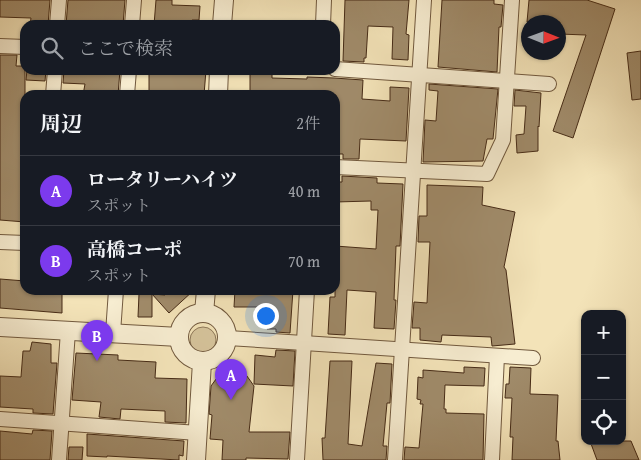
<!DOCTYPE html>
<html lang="ja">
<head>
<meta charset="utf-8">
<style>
  :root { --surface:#171b24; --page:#20242c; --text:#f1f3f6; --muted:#9ea1a6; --line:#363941; --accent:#7c3aed }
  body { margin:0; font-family:"Gentium Book Plus","Noto Serif JP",serif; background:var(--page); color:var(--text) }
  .controls { position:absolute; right:15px; bottom:15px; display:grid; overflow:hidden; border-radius:10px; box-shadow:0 1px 4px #0004 }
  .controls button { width:45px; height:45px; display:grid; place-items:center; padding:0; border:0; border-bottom:1px solid var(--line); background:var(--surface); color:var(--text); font:25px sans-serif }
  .compass { position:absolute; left:521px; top:15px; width:45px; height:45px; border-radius:50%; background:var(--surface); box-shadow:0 1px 4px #0004; rotate:91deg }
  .you { position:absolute; left:265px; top:315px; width:18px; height:18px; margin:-12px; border:4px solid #fff; border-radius:50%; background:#1a73e8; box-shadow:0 0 0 8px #1a73e833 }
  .badge { display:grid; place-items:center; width:32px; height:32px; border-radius:50%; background:var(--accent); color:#fff; font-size:16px; font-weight:700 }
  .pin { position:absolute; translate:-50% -41px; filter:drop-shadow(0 1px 2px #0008) }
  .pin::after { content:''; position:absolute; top:26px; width:18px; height:15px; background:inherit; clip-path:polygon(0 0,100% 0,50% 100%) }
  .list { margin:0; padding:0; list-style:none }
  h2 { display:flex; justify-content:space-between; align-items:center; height:65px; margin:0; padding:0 20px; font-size:21px }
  h2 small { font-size:16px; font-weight:400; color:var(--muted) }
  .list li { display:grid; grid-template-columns:32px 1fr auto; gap:15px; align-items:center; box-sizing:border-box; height:70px; padding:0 20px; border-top:1px solid var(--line) }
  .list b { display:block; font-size:19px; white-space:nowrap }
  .list p { margin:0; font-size:16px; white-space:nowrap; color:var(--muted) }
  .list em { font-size:16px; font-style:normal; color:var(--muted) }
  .icon { flex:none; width:28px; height:28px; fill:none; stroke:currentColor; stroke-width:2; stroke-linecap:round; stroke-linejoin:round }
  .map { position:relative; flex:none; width:641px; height:460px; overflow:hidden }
  .search { position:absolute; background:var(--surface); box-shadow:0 1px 4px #0004; left:20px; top:20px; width:320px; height:55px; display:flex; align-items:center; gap:12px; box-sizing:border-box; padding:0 18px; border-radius:15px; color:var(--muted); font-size:19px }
  .panel { position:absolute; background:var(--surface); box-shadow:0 1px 4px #0004; left:20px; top:90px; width:320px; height:205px; border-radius:15px }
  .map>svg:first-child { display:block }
</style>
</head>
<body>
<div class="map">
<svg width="641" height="460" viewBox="0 0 641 460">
  <rect width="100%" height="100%" fill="#f3e3b8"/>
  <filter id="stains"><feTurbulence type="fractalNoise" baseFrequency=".004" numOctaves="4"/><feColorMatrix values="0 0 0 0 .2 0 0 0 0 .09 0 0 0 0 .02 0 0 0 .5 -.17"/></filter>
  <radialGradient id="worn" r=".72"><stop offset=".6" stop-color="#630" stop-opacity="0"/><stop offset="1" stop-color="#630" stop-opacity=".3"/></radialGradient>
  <circle fill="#d6c49c" stroke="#8e7859" cx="203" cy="340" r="13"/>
  <g fill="#a08b6a" stroke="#462b16">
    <path d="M0,0H50L48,25H30L31,18L0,17Z"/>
    <path d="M68,0H125L123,25H66Z"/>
    <path d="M156,0H172V5L200,6L199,20H192L191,25H154Z"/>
    <path d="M345,0H409L406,34L409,35L408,60L392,59L393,27L368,26L366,58H364V62L343,61Z"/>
    <path d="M442,0H494V4L503,5L501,27H499L497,72L438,67Z"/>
    <path d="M529,0H587L615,9L573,138L553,131L586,35L559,34L560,22H527Z"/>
    <path d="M641,51V99L632,100L627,53Z"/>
    <path d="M0,55H17L16,66H25V222L0,220Z"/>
    <path d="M27,70H46L45,81L26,80Z"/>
    <path d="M64,70H120L118,95H83L85,84L63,83Z"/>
    <path d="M151,70H206L204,95H149V73Z"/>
    <path d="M250,72L272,74V78L307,79V77L334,78L363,80L362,99L390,101V87L409,88L406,141L360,139L359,159H343V154H337L339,114H336V95H250Z"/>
    <path d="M429,84L498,89L493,139H487L483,161L423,162L425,120L436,121L438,91L429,90Z"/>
    <path d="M515,90L541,93L539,127L538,126V151L517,153L516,135L524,134L526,106H514Z"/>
    <path d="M342,176L377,178V183L403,184L400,246H396L394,300H396L394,329L374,328L376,292L347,290L345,335L328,334L330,297H335V246L376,249L378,210H371V201L335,202V182H342Z"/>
    <path d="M427,185L483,187L482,205L515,212L504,267L506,270L515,344L492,346L491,337L442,335L441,342L420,340V328H412L414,302L427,303L430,242H418L419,216H427Z"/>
    <path d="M0,279L25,281V290H62V313L0,308Z"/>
    <path d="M170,290H194L169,313L152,294L165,295Z"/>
    <path d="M235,290H293L290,333L276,332V329H267L269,307H234Z"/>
    <path d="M139,294H152V317H138Z"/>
    <path d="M32,342L51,344V363H57L53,414L33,413V409L0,407V376L21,377L23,351H30Z"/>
    <path d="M276,350L295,351L293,386L254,384L255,355L275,357Z"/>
    <path d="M76,353L118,355V360L156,362L155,378L187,379L186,423L165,422V411L121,409L120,419L99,417L101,402L72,400Z"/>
    <path d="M330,361H352L348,444L362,446L376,363L392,364L390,403H387L383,446H387L386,460H323L322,438H325Z"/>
    <path d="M237,362L254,386L249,432H290L288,459L246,458V460H222L223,440L210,439L212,415L209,414L211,386L219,375Z"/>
    <path d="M464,367L485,368L484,386L445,385L444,409H446V413L484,414L483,460H404L405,447L419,448L423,404H420L421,400L417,399L418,377L423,378V370L464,373Z"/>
    <path d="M510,367L531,368L530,394L558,395L556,441H558L560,460H512L513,437H510L512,398H505L506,384H509Z"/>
    <path d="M33,430L52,431L50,460H0V431L32,434Z"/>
    <path d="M87,434L184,441L183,456L179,455V460L107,456V457L87,456Z"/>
    <path d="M590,441H631L639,460H597Z"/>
    <path d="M69,447H83L82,460H68Z"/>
  </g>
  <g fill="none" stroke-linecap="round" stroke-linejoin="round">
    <g stroke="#71593e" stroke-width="16">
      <g id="minor">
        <path d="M57,25L59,0"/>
        <path d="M132,25L134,0"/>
        <path d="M323,25L324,0"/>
        <path d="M0,46L25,47"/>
        <path d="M335,69L549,84"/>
        <path d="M53,95L55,70"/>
        <path d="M127,95L129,70"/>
        <path d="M335,167L487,174L503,140L512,0"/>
        <path d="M0,242L25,243"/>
        <path d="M113,333L116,290"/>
        <path d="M228,338L533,358"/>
        <path d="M0,419L198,433"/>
        <path d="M59,460L68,331"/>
        <path d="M297,460L307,290"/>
        <path d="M395,460L424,0"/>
        <path d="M492,460L497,356"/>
      </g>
    </g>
    <g stroke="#71593e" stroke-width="20">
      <g id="tertiary">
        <path d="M222,25L224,0"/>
        <path d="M218,95L219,70"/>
        <circle cx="203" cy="337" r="24"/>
        <path d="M204,313L206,290"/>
        <path d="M0,327L179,337"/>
        <path d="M196,460L202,362"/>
      </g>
    </g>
    <use href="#minor" stroke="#f7edd1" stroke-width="14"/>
    <use href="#tertiary" stroke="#f7edd1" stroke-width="18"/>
  </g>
  <rect width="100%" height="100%" filter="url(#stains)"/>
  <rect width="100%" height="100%" fill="url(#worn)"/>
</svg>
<div class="controls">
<button>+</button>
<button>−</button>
<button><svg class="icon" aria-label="locate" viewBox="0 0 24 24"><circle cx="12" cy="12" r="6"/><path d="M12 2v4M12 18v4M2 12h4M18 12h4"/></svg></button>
</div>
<svg class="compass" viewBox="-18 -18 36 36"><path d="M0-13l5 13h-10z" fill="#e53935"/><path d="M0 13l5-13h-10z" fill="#9ea1a6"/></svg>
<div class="you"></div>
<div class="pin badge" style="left:231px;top:400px">A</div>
<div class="pin badge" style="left:97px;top:361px">B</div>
<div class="search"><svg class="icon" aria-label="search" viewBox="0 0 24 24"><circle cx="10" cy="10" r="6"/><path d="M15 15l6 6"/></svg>ここで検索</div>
<section class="panel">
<h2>周辺<small>2件</small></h2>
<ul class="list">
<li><span class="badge">A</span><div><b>ロータリーハイツ</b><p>スポット</p></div><em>40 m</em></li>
<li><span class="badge">B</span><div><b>高橋コーポ</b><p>スポット</p></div><em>70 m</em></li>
</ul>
</section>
</div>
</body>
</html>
